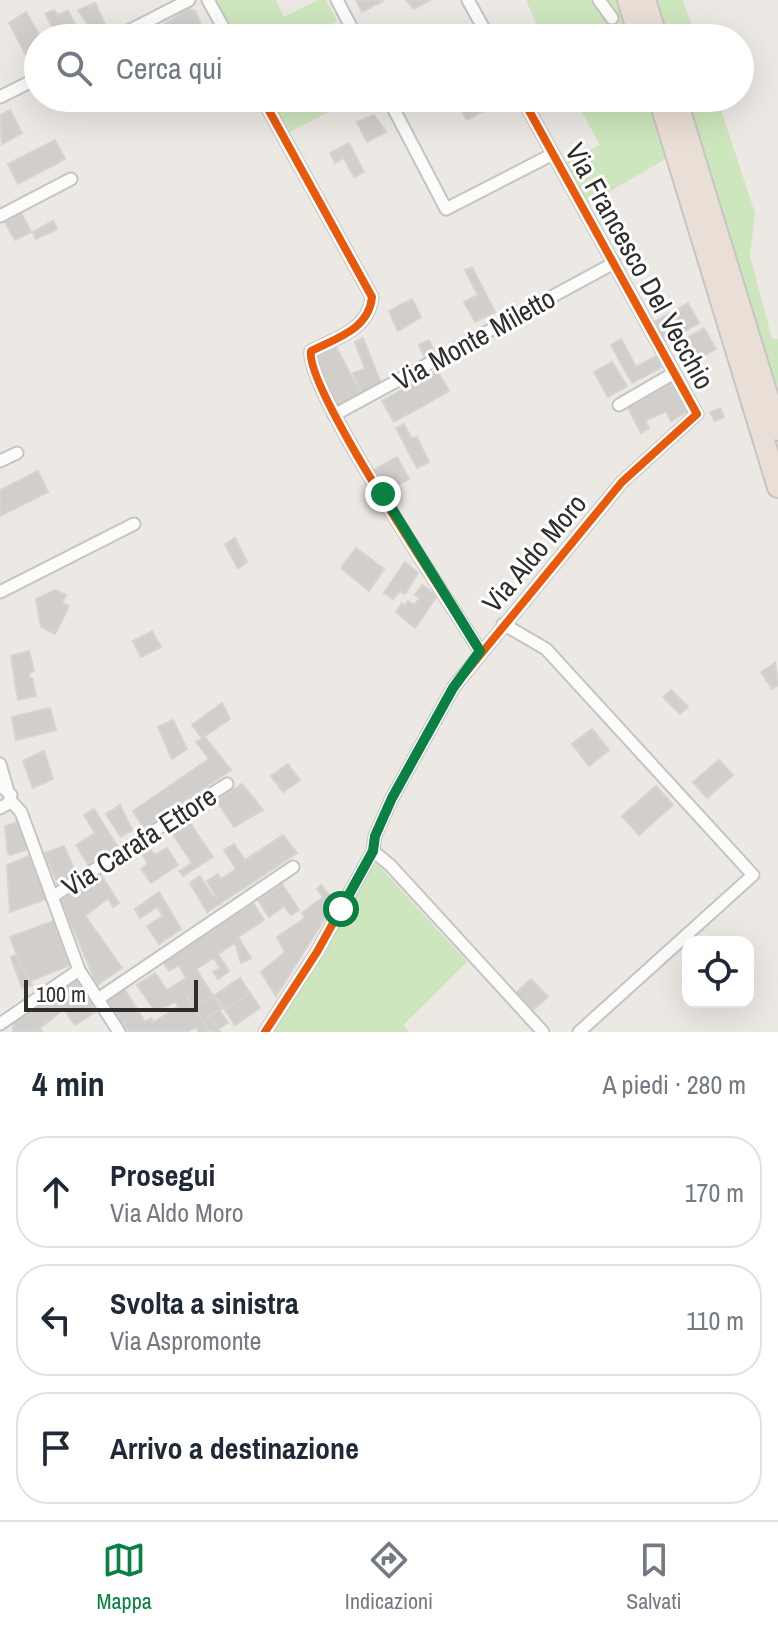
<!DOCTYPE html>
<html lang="it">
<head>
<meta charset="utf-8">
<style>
  :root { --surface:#fff; --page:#f6f6f7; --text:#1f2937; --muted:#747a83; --line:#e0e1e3; --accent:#0b8043 }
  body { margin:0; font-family:"Archivo Narrow",sans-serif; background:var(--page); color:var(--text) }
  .controls { position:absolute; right:24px; bottom:24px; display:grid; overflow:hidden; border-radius:16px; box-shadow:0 8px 32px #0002 }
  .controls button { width:72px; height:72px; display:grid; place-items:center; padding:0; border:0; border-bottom:2px solid var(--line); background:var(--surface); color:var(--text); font:40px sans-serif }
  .scale { position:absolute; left:24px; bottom:20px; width:174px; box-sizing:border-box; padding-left:8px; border:4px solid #2e2e2e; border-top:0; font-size:22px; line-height:28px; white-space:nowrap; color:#2e2e2e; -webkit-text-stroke:6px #fff; paint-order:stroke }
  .stop { position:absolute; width:24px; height:24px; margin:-18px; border:6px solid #0b8043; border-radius:50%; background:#fff }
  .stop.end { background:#0b8043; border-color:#fff; box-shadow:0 2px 8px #0008 }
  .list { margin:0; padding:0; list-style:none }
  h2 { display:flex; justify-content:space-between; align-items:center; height:104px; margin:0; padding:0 32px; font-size:34px }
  h2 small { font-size:26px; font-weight:400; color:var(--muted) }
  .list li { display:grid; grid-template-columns:52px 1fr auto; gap:24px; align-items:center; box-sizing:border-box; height:112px; margin:0 16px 16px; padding:0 16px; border:2px solid var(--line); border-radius:32px }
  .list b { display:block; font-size:30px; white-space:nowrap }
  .list p { margin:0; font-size:26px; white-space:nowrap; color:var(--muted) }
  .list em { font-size:26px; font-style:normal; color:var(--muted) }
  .icon { flex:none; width:44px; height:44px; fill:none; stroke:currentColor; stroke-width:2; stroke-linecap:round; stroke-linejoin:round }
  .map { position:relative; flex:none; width:778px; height:1032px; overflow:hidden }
  .search { position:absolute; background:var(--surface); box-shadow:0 8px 32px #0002; left:24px; right:24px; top:24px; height:88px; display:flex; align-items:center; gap:20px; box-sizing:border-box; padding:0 28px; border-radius:44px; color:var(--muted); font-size:30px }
  .sheet { height:488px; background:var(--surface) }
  nav { display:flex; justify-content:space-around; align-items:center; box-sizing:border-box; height:112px; border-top:2px solid var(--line); background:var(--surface); font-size:22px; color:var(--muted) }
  nav a { display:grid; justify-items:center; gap:4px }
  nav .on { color:var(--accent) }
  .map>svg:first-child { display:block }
</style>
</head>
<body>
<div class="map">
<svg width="778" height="1032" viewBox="0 0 778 1032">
  <rect width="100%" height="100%" fill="#ece8e4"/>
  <g fill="#cee6be">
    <path d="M214,0H276L284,17L318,0H326L337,21L304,38H233Z"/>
    <path d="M526,0H683L696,38H542Z"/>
    <path d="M266,98H327L333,110L285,134Z"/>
    <path d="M574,98H717L755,213L750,256L772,339H778V386L667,158L588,204L564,163L600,145Z"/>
    <path d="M371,864L378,865L467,962L403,1025L409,1032H274L325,950Z"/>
  </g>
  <g fill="#d1cecb" stroke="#d7d4d0" stroke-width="2">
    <path d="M356,0H382L383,1L362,12Z"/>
    <path d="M406,0H430L414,9Z"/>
    <path d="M95,3L106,26L93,33L78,10Z"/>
    <path d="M189,9L195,11L207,38H163L161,26Z"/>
    <path d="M54,10L58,15L68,11L80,34L59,38L45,14Z"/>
    <path d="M26,12L41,38H38V60L31,64L9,23Z"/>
    <path d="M466,98H492L496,104L467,120L457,103Z"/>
    <path d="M10,110L22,133L2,144L0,115Z"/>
    <path d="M374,115L386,132L367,142L357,122Z"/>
    <path d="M55,140L65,159L18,184L8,164Z"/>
    <path d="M349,143L364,172L354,177L344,158L335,163L330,153Z"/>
    <path d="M21,213L31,232L15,240L5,222Z"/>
    <path d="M53,221L57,229L36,239L33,232Z"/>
    <path d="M472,267L495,312L475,322L464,302L478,295L465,270Z"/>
    <path d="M412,299L421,317L398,331L389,311Z"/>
    <path d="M688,303L699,323L663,343L654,322Z"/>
    <path d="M704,328L716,349L694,361L682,341Z"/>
    <path d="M363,338L382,386L362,394L353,373L365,369L355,342Z"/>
    <path d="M621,339L636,367L656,356L662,367L632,383L611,345Z"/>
    <path d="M429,340L435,353L425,358L419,345Z"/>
    <path d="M336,347L362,396L334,408L312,357Z"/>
    <path d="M612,362L627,386L608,397L594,372Z"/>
    <path d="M437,370L449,391L394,422L382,401Z"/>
    <path d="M672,383L688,411L671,421L666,411L645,421L649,428L641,433L628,408Z"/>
    <path d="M720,408L724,417L715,421L710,413Z"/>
    <path d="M404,424L411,438L417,437L429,462L417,468L396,428Z"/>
    <path d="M397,457L409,479L386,492L374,470Z"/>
    <path d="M38,471L48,492L0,516V490Z"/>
    <path d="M235,538L247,562L238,569L225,544Z"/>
    <path d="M356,548L384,569L369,591L341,568Z"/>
    <path d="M405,562L418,573L405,594L400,591L393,599L384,593Z"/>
    <path d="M422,585L437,596L415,628L396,612L402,603L405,606L408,601L414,605L420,598L415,595Z"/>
    <path d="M55,590L66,595L62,603L69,606L55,634L41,627L36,599Z"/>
    <path d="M152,631L161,647L141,657L133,641Z"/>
    <path d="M29,651L34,671L29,673V678H32L36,696L18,700L11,656Z"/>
    <path d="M775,663L778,685L772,689L761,672Z"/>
    <path d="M671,690L688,707L680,714L663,697Z"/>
    <path d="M222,703L230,719L202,738L192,725Z"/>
    <path d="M50,708L56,730L16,740L12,717Z"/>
    <path d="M173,720L187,749L172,759L158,727Z"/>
    <path d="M592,729L609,750L589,766L572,744Z"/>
    <path d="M205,737L231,770L144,828L133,811L209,759L196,742Z"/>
    <path d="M44,751L53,779L33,788L23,761Z"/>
    <path d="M719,760L733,775L707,798L693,782Z"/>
    <path d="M288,764L300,780L283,792L271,776Z"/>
    <path d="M242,784L263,810L234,827L216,800Z"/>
    <path d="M656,786L673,805L639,835L622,816Z"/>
    <path d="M120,805L132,830L121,837L106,814Z"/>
    <path d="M94,809L117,846L88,864L76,845L95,833L84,815Z"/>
    <path d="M18,822L28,849L11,855L8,854L5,826Z"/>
    <path d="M190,823L213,857L183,876L179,871L192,863L173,834Z"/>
    <path d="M283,835L297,853L207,912L190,883L200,876L213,897L216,896L207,881L218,874L221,879L236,869L224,850L234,844L245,860Z"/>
    <path d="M64,846L76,873L57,883L45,853Z"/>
    <path d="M167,848L178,865L151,883L141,869L148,864L143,855L151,850L155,855Z"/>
    <path d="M29,856L46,899L10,912L7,865Z"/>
    <path d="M101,875L119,903L113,907L108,898L85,916L122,968L97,985L61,900Z"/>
    <path d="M282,884L299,910L291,915L284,906L269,917L258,900Z"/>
    <path d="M321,885L335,902L276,996L261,972L285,952L277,937L305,918L302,913L323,897L317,889Z"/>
    <path d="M159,892L181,929L159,944L147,926L163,916L157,907L140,918L135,909Z"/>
    <path d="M253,903L264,920L238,937L251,958L241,963L235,943L218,954L229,971L218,979L213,972L220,968L214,958L196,969L206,985L187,997L209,1031L199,1032L196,1027L187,1032H128L106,999L124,988L145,1022L151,1018L154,1022L179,1006L175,1002L155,1011L137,985L155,973L167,990L186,978L179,965L169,971L163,962Z"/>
    <path d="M53,921L70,965L28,982L10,937Z"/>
    <path d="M16,955L32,985L22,988L11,957Z"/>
    <path d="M77,975L95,1012L75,1025L64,1009L40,1028L42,1032H13V1022Z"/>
    <path d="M240,978L250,993L225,1010L215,995Z"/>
    <path d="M531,979L548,997L533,1010L516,993Z"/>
    <path d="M206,985L213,995L194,1008L187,997Z"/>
    <path d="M250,993L260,1008L235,1025L225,1010Z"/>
    <path d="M213,995L222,1009L203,1021L194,1008Z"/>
    <path d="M219,1010L228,1023L218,1029L210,1016Z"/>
    <path d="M210,1016L218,1029L220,1032H210L203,1021Z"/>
  </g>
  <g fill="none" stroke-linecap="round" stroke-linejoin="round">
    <g stroke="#c5c4c5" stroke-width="15">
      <g id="street">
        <path d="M208,0L229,38"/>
        <path d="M337,0L357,38"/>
        <path d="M468,0L489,38"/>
        <path d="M599,0L612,18"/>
        <path d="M115,38L189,0"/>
        <path d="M0,97L38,78"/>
        <path d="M262,98L372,297C369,329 337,338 311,351C304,388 452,605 480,651"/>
        <path d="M388,98L446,209L553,154"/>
        <path d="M0,216L71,179"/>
        <path d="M619,405L674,373"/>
        <path d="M334,415L614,263"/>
        <path d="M0,461L17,453"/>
        <path d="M0,592L134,524"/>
        <path d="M503,624L546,649L753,875L579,1032"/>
        <path d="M0,764L7,788"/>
        <path d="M0,785L11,795L9,803L0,808"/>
        <path d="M10,800L21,812L79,970L119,1032"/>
        <path d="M373,851L390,865L543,1032"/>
        <path d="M52,897L227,784"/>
        <path d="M98,999L293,867"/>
        <path d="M0,1024L79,970"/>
        <path d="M265,1032L317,952L373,851L375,836L392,798L453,688L622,482L697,414L522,98"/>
      </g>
    </g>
    <g stroke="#c6c5c4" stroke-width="24">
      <g id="highway">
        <path d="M628,0L640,38"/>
        <path d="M645,0L657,38"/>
        <path d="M659,98L778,487"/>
        <path d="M676,98L778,430"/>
      </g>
    </g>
    <use href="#street" stroke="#fcfcfb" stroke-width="11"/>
    <use href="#highway" stroke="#eadfd6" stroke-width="20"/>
    <g stroke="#fff" stroke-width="13">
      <g id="cycleway">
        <path d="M262,98L372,297C369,329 337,338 311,351C304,388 452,605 480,651"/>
        <path d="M265,1032L317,952L373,851L375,836L392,798L453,688L622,482L697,414L522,98"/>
      </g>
    </g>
    <use href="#cycleway" stroke="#e8590c" stroke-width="8"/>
  </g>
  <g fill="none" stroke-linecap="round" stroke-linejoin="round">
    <path stroke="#0b8043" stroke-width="10" d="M341,909L373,851L375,836L392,798L453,688L480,651L383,494"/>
  </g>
  <g text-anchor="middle" stroke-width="6" stroke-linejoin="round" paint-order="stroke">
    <g font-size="28" fill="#2e2e2e" stroke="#fff">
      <text transform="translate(640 266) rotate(61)" y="10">Via Francesco Del Vecchio</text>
      <text transform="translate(474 339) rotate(-29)" y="10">Via Monte Miletto</text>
      <text transform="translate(534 553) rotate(-50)" y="10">Via Aldo Moro</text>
      <text transform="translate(139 841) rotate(-33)" y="10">Via Carafa Ettore</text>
    </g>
  </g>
</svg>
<div class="controls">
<button><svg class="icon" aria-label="locate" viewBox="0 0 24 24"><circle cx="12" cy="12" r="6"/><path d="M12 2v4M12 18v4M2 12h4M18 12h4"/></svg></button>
</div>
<div class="scale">100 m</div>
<div class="stop" style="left:341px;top:909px"></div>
<div class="stop end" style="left:383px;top:494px"></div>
<div class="search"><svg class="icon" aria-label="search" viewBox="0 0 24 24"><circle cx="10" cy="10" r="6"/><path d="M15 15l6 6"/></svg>Cerca qui</div>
</div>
<section class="sheet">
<h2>4 min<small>A piedi · 280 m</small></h2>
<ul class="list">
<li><svg class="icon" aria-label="ahead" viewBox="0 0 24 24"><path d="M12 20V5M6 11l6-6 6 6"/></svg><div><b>Prosegui</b><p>Via Aldo Moro</p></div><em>170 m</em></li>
<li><svg class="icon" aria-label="left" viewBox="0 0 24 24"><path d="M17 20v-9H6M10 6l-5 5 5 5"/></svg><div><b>Svolta a sinistra</b><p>Via Aspromonte</p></div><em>110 m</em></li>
<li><svg class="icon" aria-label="arrive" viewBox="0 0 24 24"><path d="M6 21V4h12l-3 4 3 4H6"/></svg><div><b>Arrivo a destinazione</b></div></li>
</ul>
</section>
<nav>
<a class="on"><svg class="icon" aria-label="map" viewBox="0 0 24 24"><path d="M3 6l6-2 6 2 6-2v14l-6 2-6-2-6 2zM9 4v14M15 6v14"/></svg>Mappa</a>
<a><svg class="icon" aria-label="directions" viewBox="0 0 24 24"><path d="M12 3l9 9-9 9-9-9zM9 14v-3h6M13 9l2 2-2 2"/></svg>Indicazioni</a>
<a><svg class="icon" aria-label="saved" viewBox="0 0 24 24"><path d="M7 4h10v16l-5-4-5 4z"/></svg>Salvati</a>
</nav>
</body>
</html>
